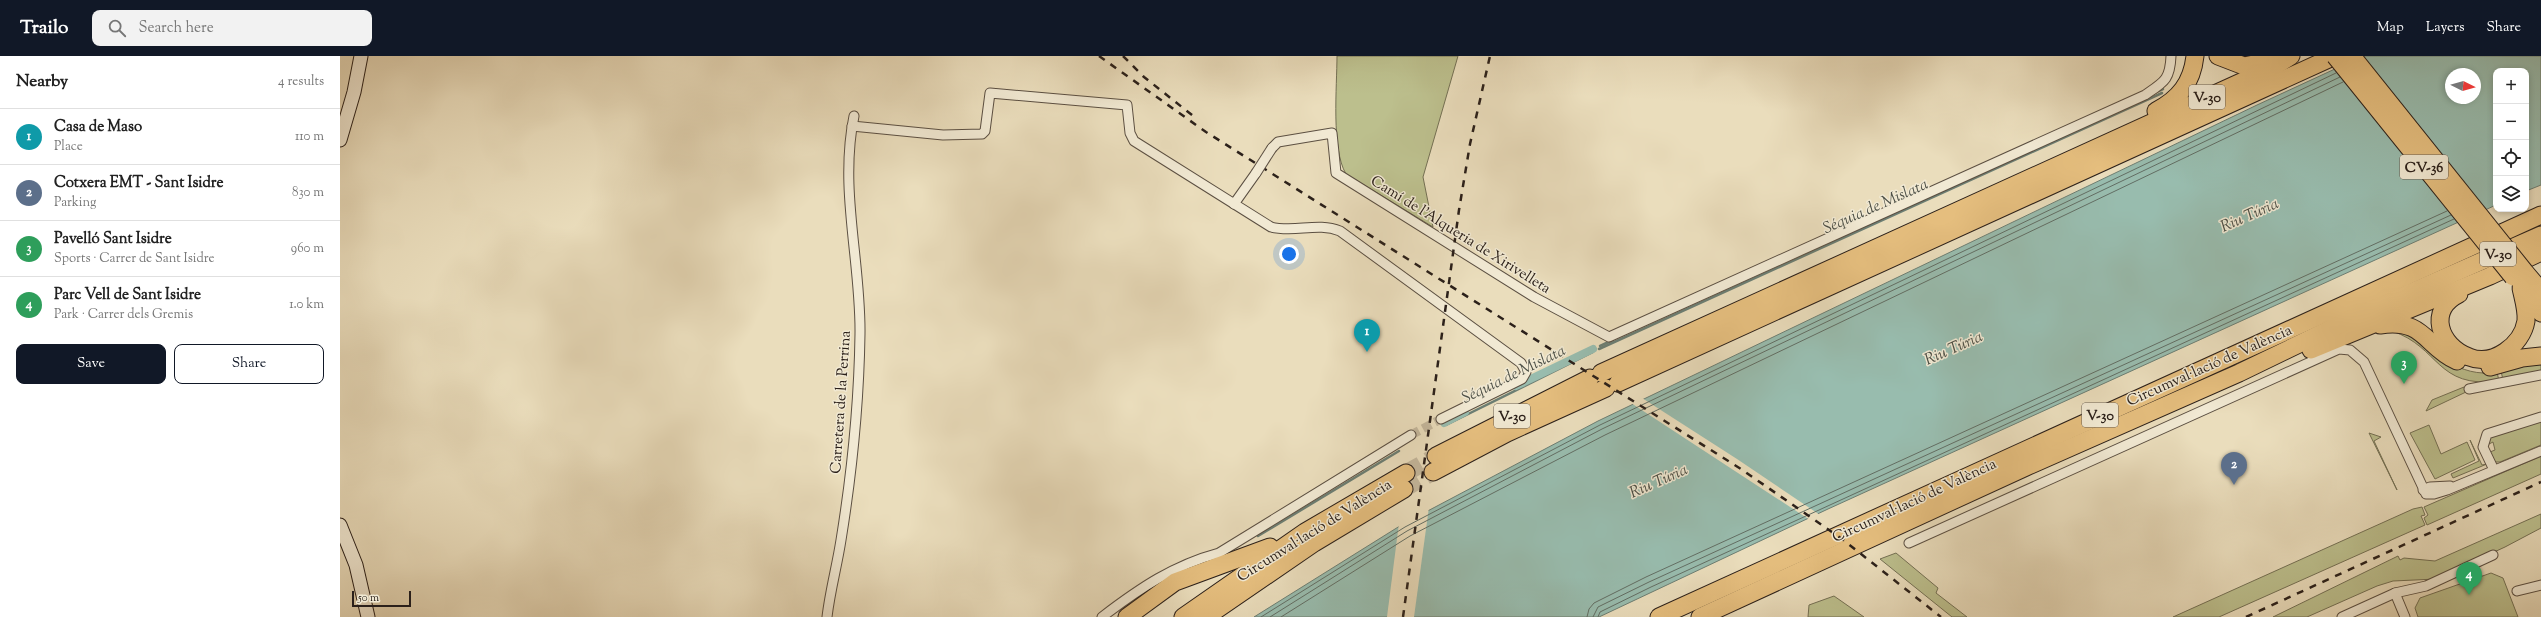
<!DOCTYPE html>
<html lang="en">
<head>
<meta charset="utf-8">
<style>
  :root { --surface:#fff; --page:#f2f2f2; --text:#222; --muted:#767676; --line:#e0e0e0; --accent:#111827 }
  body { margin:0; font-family:"Sorts Mill Goudy",serif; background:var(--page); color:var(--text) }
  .controls { position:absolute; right:12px; top:12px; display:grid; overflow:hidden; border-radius:8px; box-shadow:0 2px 6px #0003 }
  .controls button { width:36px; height:36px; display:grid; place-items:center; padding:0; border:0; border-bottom:1px solid var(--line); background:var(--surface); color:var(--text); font:20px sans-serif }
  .compass { position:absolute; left:2105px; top:12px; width:36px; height:36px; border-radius:50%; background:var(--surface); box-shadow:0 2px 6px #0003; rotate:95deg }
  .scale { position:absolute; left:12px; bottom:10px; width:59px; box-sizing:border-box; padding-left:4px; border:2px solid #2b201a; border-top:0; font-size:11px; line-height:14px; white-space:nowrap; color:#2b201a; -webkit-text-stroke:3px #f1e9d3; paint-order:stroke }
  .you { position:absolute; left:949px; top:198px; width:14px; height:14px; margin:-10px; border:3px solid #fff; border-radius:50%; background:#1a73e8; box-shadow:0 0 0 6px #1a73e833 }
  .badge { display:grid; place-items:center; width:26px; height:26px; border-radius:50%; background:var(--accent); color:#fff; font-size:13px; font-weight:700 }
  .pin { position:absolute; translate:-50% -33px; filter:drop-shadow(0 1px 2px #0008) }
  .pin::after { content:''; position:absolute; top:21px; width:14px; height:12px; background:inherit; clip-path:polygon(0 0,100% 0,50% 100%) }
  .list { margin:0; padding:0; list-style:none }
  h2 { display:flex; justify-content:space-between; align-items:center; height:52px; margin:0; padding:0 16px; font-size:17px }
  h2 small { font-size:13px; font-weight:400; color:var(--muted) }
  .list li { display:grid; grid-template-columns:26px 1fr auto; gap:12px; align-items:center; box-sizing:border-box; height:56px; padding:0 16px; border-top:1px solid var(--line) }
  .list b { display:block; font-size:15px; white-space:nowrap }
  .list p { margin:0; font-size:13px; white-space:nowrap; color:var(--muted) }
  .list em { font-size:13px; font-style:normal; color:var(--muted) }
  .actions { display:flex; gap:8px; padding:12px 16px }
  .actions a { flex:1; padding:9px 0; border:1px solid var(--accent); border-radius:8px; text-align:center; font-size:14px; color:var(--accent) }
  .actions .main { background:var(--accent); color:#fff }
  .icon { flex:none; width:22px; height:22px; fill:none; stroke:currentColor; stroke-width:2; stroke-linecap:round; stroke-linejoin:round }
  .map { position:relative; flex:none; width:2201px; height:561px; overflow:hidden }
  header { display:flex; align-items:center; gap:24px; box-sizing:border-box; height:56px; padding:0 20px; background:var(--accent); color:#fff }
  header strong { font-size:19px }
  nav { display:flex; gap:22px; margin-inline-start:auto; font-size:14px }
  .search { width:280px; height:36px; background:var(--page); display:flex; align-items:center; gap:10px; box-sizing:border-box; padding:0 14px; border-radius:8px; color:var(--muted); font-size:15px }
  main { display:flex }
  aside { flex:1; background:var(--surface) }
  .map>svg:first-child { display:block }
</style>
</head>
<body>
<header>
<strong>Trailo</strong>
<div class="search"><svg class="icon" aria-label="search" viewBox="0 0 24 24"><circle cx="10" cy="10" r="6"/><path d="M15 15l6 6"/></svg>Search here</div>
<nav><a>Map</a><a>Layers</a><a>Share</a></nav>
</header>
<main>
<aside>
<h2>Nearby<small>4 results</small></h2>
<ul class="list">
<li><span class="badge" style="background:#0f9aa8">1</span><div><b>Casa de Maso</b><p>Place</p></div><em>110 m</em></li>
<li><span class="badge" style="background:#5c6f8a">2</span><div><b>Cotxera EMT - Sant Isidre</b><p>Parking</p></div><em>830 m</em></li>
<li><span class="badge" style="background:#2e9e5b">3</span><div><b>Pavelló Sant Isidre</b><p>Sports · Carrer de Sant Isidre</p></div><em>960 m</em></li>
<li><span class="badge" style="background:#2e9e5b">4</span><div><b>Parc Vell de Sant Isidre</b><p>Park · Carrer dels Gremis</p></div><em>1.0 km</em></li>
</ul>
<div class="actions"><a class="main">Save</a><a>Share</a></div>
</aside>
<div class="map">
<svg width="2201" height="561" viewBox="0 0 2201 561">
  <rect width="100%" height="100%" fill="#eaddbc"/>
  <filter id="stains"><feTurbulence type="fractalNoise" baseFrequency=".005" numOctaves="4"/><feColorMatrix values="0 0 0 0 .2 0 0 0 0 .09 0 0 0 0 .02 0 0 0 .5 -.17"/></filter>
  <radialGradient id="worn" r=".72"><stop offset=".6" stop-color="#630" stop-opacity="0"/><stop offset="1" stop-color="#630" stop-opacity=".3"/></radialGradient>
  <g fill="#bcbf8d" stroke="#747054">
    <path d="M997,0H1118L1083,121L1093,171L1006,118C991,93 997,30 997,0Z"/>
    <path d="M2064,274C2092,294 2119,323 2157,316L2159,325C2096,333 2100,291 2052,275Z"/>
    <path d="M2201,306V316L2163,324L2161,315Z"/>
    <path d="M2124,331L2126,336L2086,355L2092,344Z"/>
    <path d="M2201,364V389L2160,406H2155L2150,396L2155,394L2153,386L2149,388L2150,381Z"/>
    <path d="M2089,369L2101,398L2127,386L2135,404L2095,423L2070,377Z"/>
    <path d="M2029,377L2041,381L2034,385L2057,434Z"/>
    <path d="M2130,384L2142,409L2147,408L2113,422L2111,418L2139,405Z"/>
    <path d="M2201,400V418L2087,469L2084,462L2088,459L2084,451Z"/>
    <path d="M2082,451L2085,459L2081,460L2085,469L1879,561H1833L2073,453Z"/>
    <path d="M2201,458V472L2165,491L2096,523L2053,525L2037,530L1967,561H1933L2058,500L2060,504L2064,502L2095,505Z"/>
    <path d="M1556,497L1598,532L1596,537L1627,561H1612L1540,503Z"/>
    <path d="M2151,517L2163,522L2178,561H2078L2075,552L2080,542Z"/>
    <path d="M1494,540L1524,561H1468L1469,549Z"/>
  </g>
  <path fill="#98bcae" stroke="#6c7e73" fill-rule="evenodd" d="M2023,0H2201V129L2186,135V15H2156V149L1488,453L1259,561H914L1063,468L1258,365L1917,49ZM2111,18H2135V42H2111Z"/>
  <g fill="#eaddbc">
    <path d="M1302,342L1397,403L1480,459L1470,464L1291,347Z"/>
    <path d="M1089,451L1074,561H1047L1059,467Z"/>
  </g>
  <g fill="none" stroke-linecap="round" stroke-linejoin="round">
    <g stroke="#626e64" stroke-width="1">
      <path d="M921,561L1065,471L1260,369L1996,17"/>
      <path d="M930,561L1067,475L1262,373L2000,21"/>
      <path d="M941,561L1070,480L1265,379L2003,26"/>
      <path d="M1247,561L1249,553L1254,547L1306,521L2107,155"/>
      <path d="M1253,561L1258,551L1309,526L2111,159"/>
      <path d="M1258,561L1260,556L1311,531L2114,163"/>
    </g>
    <g stroke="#6c7e73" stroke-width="2.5">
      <path d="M1814,37L1823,33"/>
      <path d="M1260,290L1273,284"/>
      <path d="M1259,293L1822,37"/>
      <path d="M1106,369L1253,296"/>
      <path d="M918,480L1059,395"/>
    </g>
    <g stroke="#98bcae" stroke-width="8">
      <path d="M1176,330L1253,293"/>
      <path d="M1104,367L1125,356"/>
    </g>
    <path stroke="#c4b79c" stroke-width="9" stroke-dasharray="9 4.5" stroke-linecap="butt" d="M1071,379L1101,363"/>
    <g stroke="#c4b79c" stroke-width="17" stroke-dasharray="17 8" stroke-linecap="butt">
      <path d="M1066,417L1096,400"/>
      <path d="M1064,433L1093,416"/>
    </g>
    <g stroke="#5b4f42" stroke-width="11">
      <g id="street">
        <path d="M512,70L603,79L642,78L645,75L650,37L787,49L790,77L794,85L931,171C954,177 978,166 1000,175L1181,307L1186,316L1182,323L1101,363"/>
        <path d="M932,92L938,86L992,77L996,117L1194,241L1269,281L1805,39C1824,26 1830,24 1831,0"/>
        <path d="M894,148L916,117"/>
        <path d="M2129,333L2201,319"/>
        <path d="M2154,414L2143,391L2147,378L2201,361"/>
        <path d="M2083,434L2090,431L2110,430"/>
        <path d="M1569,487L1999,293L2010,294L2024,306L2086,438H2094L2107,434L2201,395"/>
        <path d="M2177,535L2201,529"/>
        <path d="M2055,537L2065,561"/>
        <path d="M487,561C490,535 497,510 501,484C512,416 519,346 520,278C521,206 499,133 514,60"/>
        <path d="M762,561C800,532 834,509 879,497L1071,379"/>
        <path d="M2002,561L2055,537L2086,530L2153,499"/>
      </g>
    </g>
    <g stroke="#2b201a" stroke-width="15">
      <g id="secondary">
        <path d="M0,84L14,36L21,0"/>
        <path d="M0,469L16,509L28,561"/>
      </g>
    </g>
    <g stroke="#2b201a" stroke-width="19">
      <g id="highway">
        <path d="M1878,0L1904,10L1929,5"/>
        <path d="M1816,55C1839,43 1852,27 1855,0"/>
        <path d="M2185,216L2201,235"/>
        <path d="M2183,233L2201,257"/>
        <path d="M2119,238C2087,254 2099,290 2129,301C2153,311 2182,289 2186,265C2187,254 2183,242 2181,232"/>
        <path d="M2040,269C2085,262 2085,291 2117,305"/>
        <path d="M1971,294L2150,220L2201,196"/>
        <path d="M2150,311L2182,302L2201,300"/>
        <path d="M1261,317L1932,12L1951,0"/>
        <path d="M1278,327L1995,0"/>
        <path d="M1096,400L1250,322"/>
        <path d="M1093,416L1167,377L1266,332"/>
        <path d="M787,561L835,526L930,491"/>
        <path d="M843,561L965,476L1066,417"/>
        <path d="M866,561L974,487L1064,433"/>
        <path d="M1319,561L2201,159"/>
        <path d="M1360,561L1686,411L1899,317L2019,259L2201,179"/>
      </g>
    </g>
    <use href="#street" stroke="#f1e9d3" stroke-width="9"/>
    <use href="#secondary" stroke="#f1e9d3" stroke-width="13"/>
    <use href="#highway" stroke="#e5be7e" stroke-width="17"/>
    <g stroke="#2b201a" stroke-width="2.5" stroke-dasharray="7 7" stroke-linecap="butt">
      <path d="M759,0L866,76L1401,413L1502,483L1601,561"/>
      <path d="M783,0L804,21L857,63"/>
      <path d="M1063,561L1119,154L1130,88L1150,0"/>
      <path d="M1906,561L2201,426"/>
    </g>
    <g stroke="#5b4f42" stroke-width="11" stroke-linecap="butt">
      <path id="street-bridge" d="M916,117L932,92"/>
    </g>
    <g stroke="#2b201a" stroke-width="19" stroke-linecap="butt">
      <g id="highway-bridge">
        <path d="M1995,0L2173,221"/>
        <path d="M2012,0L2185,216"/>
      </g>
    </g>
    <use href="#street-bridge" stroke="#f1e9d3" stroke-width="9"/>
    <use href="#highway-bridge" stroke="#e5be7e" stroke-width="17"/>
  </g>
  <g text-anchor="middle" stroke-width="3" stroke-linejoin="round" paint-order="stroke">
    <g fill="#f1e9d3" stroke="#665c52" stroke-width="1">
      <rect x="1849" y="29" width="36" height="24" rx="3"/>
      <rect x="2060" y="99" width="48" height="24" rx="3"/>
      <rect x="2140" y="186" width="36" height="24" rx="3"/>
      <rect x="1742" y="347" width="36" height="24" rx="3"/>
      <rect x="1154" y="348" width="36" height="24" rx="3"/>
    </g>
    <g font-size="14" font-weight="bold" fill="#2b201a">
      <text x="1867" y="46">V-30</text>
      <text x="2084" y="116">CV-36</text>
      <text x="2158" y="203">V-30</text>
      <text x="1760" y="364">V-30</text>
      <text x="1172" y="365">V-30</text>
    </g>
    <g font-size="15" fill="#2b201a" stroke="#f1e9d3">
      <text transform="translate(1121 178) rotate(32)" y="5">Camí de l'Alqueria de Xirivelleta</text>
      <text transform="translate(1869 309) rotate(-24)" y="5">Circumval·lació de València</text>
      <text transform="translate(500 346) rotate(-86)" y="5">Carretera de la Perrina</text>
      <text transform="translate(1574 444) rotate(-25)" y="5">Circumval·lació de València</text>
      <text transform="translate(974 474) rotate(-32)" y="5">Circumval·lació de València</text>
    </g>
    <g font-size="16" font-style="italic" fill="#4c4f46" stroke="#f1e9d3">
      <text transform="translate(1535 149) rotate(-24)" y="6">Séquia de Mislata</text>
      <text transform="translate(1909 158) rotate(-24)" y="6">Riu Túria</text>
      <text transform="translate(1613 291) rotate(-24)" y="6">Riu Túria</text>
      <text transform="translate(1173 317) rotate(-26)" y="6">Séquia de Mislata</text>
      <text transform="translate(1318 424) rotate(-24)" y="6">Riu Túria</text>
    </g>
  </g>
  <rect width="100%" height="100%" filter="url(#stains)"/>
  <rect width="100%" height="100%" fill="url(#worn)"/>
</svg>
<div class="controls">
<button>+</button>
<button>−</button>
<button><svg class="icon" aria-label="locate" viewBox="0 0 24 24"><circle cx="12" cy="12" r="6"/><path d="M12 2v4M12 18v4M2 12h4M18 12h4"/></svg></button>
<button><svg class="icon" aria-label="layers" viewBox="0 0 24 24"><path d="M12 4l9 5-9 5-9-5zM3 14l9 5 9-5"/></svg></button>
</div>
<svg class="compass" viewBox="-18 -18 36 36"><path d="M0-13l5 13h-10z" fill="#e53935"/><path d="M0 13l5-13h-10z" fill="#767676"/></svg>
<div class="scale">50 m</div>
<div class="you"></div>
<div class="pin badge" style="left:1027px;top:296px;background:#0f9aa8">1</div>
<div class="pin badge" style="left:1894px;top:429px;background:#5c6f8a">2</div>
<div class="pin badge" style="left:2064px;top:328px;background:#2e9e5b">3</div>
<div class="pin badge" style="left:2129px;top:539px;background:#2e9e5b">4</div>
</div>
</main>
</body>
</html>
